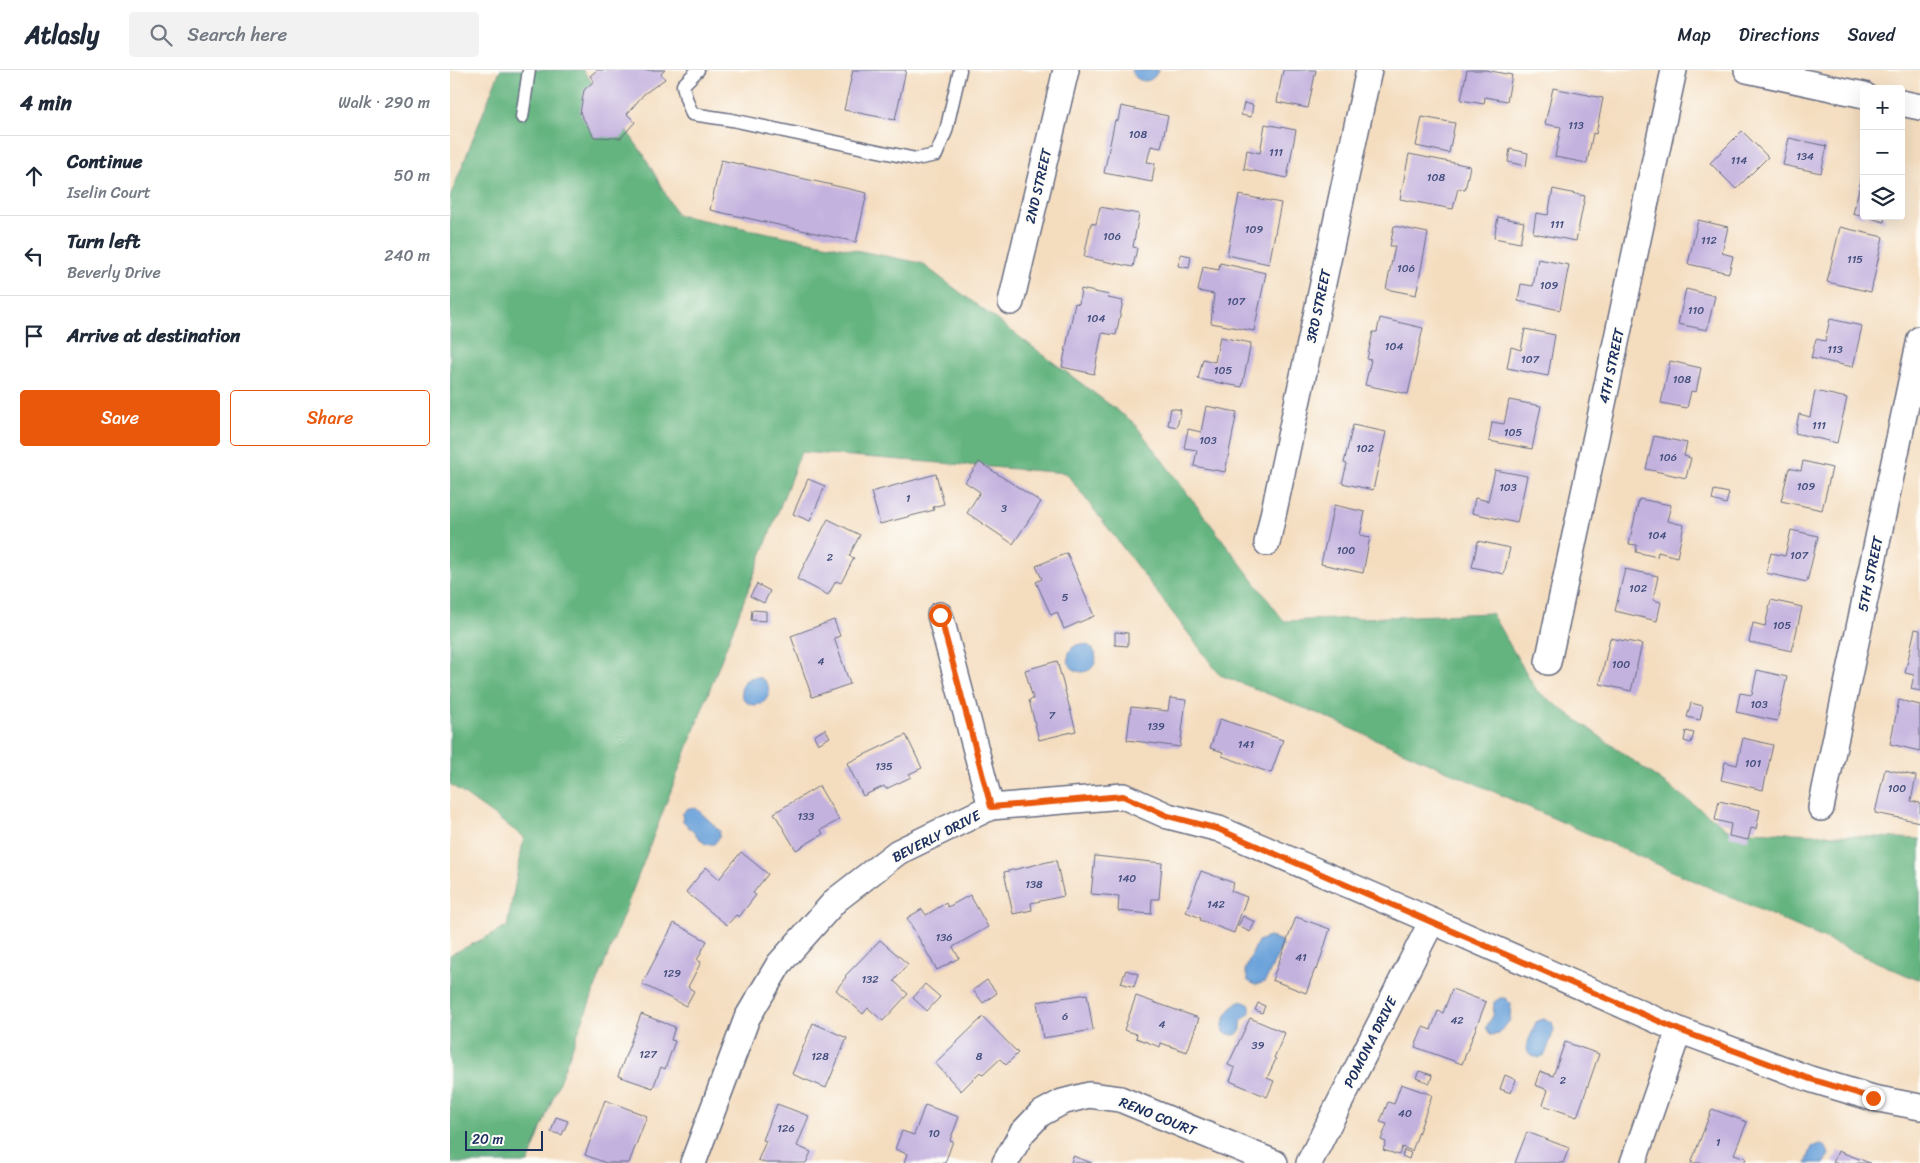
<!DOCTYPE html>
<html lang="en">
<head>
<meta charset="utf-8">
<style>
  :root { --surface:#fff; --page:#f2f2f3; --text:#1f2937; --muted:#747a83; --line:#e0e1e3; --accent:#ea580c }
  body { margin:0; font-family:Sriracha,sans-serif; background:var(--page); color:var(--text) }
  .controls { position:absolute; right:15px; top:15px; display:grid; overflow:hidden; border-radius:5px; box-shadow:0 5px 20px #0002 }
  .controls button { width:45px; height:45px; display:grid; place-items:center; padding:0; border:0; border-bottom:1px solid var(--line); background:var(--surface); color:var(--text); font:25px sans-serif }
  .scale { position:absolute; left:15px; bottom:12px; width:78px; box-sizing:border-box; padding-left:5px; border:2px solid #1b2f5e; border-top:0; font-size:14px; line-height:18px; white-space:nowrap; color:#1b2f5e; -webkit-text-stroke:4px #fdfcf7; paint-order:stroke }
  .stop { position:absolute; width:15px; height:15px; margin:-11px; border:4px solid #ea580c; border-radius:50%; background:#fff }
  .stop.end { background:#ea580c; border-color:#fff; box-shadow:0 1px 5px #0008 }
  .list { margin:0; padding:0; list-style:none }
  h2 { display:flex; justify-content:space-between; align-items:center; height:65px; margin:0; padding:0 20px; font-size:21px }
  h2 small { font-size:16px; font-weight:400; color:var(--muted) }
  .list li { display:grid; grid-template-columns:32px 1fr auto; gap:15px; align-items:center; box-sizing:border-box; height:80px; padding:0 20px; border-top:1px solid var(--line) }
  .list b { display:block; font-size:19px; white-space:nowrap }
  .list p { margin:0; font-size:16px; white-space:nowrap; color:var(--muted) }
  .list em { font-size:16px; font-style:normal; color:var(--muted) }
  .actions { display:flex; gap:10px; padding:15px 20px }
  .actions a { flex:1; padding:11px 0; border:1px solid var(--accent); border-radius:5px; text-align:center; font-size:18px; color:var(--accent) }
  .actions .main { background:var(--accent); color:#fff }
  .icon { flex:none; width:28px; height:28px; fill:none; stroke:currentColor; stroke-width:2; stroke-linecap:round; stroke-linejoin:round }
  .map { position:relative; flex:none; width:1470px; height:1093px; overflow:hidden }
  header { display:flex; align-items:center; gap:30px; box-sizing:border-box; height:70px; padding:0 25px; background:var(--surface); border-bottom:1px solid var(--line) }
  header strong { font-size:24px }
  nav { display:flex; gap:28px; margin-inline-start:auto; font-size:18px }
  .search { width:350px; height:45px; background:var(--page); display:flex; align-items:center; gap:12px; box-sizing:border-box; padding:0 18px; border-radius:5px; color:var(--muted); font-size:19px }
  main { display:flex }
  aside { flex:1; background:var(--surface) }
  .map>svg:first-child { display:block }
</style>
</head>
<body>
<header>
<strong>Atlasly</strong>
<div class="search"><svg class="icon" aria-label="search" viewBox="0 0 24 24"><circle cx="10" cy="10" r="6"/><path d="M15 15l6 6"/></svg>Search here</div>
<nav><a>Map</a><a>Directions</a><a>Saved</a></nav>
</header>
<main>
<aside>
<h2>4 min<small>Walk · 290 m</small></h2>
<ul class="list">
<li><svg class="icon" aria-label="ahead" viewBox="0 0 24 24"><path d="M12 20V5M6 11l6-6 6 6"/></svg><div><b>Continue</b><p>Iselin Court</p></div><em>50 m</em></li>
<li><svg class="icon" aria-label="left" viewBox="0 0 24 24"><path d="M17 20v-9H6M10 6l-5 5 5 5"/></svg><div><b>Turn left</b><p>Beverly Drive</p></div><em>240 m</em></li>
<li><svg class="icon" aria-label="arrive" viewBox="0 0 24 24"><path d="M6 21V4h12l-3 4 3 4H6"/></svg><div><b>Arrive at destination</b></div></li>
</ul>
<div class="actions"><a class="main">Save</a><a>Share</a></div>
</aside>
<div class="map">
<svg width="1470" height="1093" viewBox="0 0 1470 1093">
  <rect width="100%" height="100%" fill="#fdfcf7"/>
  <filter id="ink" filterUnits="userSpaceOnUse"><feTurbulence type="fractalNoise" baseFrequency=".02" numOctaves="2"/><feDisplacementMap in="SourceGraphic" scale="10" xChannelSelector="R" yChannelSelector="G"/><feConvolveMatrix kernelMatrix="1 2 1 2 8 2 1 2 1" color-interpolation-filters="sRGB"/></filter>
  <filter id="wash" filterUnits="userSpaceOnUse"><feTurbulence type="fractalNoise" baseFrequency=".0096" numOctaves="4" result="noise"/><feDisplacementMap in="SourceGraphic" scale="20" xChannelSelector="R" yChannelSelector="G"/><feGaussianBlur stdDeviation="1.12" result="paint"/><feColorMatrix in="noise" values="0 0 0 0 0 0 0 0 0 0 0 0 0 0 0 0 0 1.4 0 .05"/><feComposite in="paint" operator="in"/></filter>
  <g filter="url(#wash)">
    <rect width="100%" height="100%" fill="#f4ddbf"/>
    <path fill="#64b47f" stroke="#40726e" d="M50,0H133L194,85L227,145L471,193L684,353L834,551L1041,543L1087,621L1279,760L1470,769V909L1463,908L869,644L770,605L616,403L351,382L78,1093H0V885L57,857L74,767L0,714V127Z"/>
    <g fill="#6ca3da" stroke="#44699c">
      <path d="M681,0H708C703,15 686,14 681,0Z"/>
      <circle cx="632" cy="588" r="14"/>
      <circle cx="305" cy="621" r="14"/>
      <path d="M238,738H246L270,761L269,768L264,774H255L233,751L232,744Z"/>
      <path d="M819,867L830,870L832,876L815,912L805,915L798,911L795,900L808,871Z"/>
      <path d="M1050,928H1055L1061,934L1060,950L1049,964L1040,965L1036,957L1043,946L1044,932Z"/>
      <path d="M792,931L800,935V943L792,950C791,953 791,956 791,959C788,968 778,965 773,961C771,949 781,935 792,931Z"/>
      <path d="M1093,949L1102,952L1104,960L1095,985L1088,988L1079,984L1076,977L1086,952Z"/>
      <path d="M1369,1074L1376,1077L1379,1084L1375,1093H1356L1362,1077Z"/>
    </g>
    <g id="blocks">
      <g fill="#c3b1de">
        <path d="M147,0H215L211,4L215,9L194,24L177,44L185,52L171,68L144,67L130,43L134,20L144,11L140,6Z"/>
        <path d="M403,0H456L445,50L394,40Z"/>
        <path d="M833,0H866L858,38L827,32Z"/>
        <path d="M1017,0H1035L1062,5L1057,31L1035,27L1034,34L1011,30Z"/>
        <path d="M1103,18L1153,28L1146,64L1143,63L1137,93L1105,87L1111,57L1095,54Z"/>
        <path d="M794,33L803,35L801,47L791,45Z"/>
        <path d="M671,36L718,46L711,78L701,76L697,92L705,93L702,112L654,103L665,50L668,51Z"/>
        <path d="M972,47L1005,53L999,83L966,76Z"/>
        <path d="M815,54L846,60L837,108L794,99L797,80L810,83Z"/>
        <path d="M1292,61L1318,87L1286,119L1260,93Z"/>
        <path d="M1339,68L1377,76L1371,103L1333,95Z"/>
        <path d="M1060,79L1078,83L1076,96L1058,92Z"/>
        <path d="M959,84L1020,96L1015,120L1008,118L1003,139L950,129Z"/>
        <path d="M271,90L417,123L406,172L260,140Z"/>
        <path d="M1413,102H1414V147L1403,144Z"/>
        <path d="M1103,119L1135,126L1126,171L1083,163L1086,143L1098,145Z"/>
        <path d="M789,125L831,133L819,194L777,185Z"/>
        <path d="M650,137L689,144L683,177L687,178L683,197L634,187L641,153L646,154Z"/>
        <path d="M1414,146H1435L1434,152Z"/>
        <path d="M1048,147L1074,152L1070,173L1044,168Z"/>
        <path d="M1248,150L1278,157L1272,183L1283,186L1279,203L1238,194Z"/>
        <path d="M944,156L978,163L966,225L936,219L945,176H940Z"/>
        <path d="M1390,157L1433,167L1421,222L1377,212Z"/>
        <path d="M731,184L741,186L739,198L728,196Z"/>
        <path d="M1088,189L1119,195L1110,240L1068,231L1071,214L1083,216Z"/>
        <path d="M770,193L816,203L804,261L761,253L764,224L748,221L753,197L769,200Z"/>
        <path d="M631,219L659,225L658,228L673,231L666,265L652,263L644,304L612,297L625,233L629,234Z"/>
        <path d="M1236,219L1265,226L1257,260L1228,254Z"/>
        <path d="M930,248L973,258L958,324L915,315L921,290L917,289L923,262H927Z"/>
        <path d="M1380,249L1412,256L1403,297L1361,288L1366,269L1375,271Z"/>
        <path d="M1075,259L1105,265L1098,306L1057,298L1061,277L1071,280Z"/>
        <path d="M770,267L801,273L792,317L748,309L753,289L765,292Z"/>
        <path d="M1220,291L1251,298L1246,322L1241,321L1237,338L1211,333Z"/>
        <path d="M1365,321L1397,328L1387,373L1345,363L1349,344L1360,347Z"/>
        <path d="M1059,330L1091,336L1082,379L1039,371L1042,352L1054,354Z"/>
        <path d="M756,336L787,342L775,402L744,396L747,380L734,378L738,359L751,362Z"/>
        <path d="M721,338L731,340L727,357L718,355Z"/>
        <path d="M903,355L936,362L923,420L892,413L897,394L894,393Z"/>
        <path d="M1204,366L1237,373L1234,386L1241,388L1236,408L1196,399Z"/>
        <path d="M1353,391L1382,398L1372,440L1331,431L1339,398L1351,401Z"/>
        <path d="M529,392L591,432L563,474L517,443L530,422L515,412Z"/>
        <path d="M1045,400L1077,406L1067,453L1022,443L1025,428L1038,431Z"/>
        <path d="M486,404L494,434L483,437L484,440L430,454L421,422Z"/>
        <path d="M358,409L375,416L360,451L343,444Z"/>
        <path d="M1264,420L1279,423L1276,434L1262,430Z"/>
        <path d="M1189,429L1221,435L1217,451L1234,455L1227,487L1208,482L1207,487L1186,482L1187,475L1179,474Z"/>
        <path d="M884,435L915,442L910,465L920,467L913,503L871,494Z"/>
        <path d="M378,449L410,465L399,486L404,488L391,513L386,511L378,525L347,509Z"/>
        <path d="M1341,460L1368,466L1357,512L1316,503L1321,483L1335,486Z"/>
        <path d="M1028,471L1060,478L1054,504L1022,497Z"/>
        <path d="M617,483L644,546L614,559L607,542L601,545L586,512L592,509L586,496Z"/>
        <path d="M1175,499L1208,506L1203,530L1211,532L1207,551L1165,541Z"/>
        <path d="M307,514L320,521L314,533L300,526Z"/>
        <path d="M1321,530L1352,537L1342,581L1299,572L1303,553L1315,556Z"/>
        <path d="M302,540L316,541V551L301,550Z"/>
        <path d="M384,550L390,566L384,568L400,614L362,627L341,566Z"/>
        <path d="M1465,559L1470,560V621L1461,619L1464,605L1455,603Z"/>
        <path d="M665,562L678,563V576L665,575Z"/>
        <path d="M1160,568L1192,574L1181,621L1150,614Z"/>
        <path d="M607,591L626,661L589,670L579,630L583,629L575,600Z"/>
        <path d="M1307,600L1337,607L1327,651L1286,642L1290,623L1302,625Z"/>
        <path d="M720,628L736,630L730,677L677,670L681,637L718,641Z"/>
        <path d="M1449,630L1470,635V681L1440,674Z"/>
        <path d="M1241,633L1253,636L1250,650L1237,647Z"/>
        <path d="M770,649L833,670L821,703L772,686L773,682L760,678Z"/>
        <path d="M375,659L380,667L368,674L364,666Z"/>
        <path d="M1236,661L1244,663L1241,673L1234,671Z"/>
        <path d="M456,665L472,698L459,704L461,707L436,719L434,716L413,726L397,693Z"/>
        <path d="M1293,668L1323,675L1313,720L1271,710L1275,692L1287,695Z"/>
        <path d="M1435,699L1466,706L1461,731L1470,733V752L1425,743Z"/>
        <path d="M369,716L389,750L371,760L373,764L346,780L324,743Z"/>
        <path d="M1269,731L1310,740L1306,759L1301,758L1298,770L1279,766L1281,754L1265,750Z"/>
        <path d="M291,782L318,804L303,823L306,825L289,847L286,845L277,855L236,822L256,797L269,809Z"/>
        <path d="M645,786L712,793L709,829H702L701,844L668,841L669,826L641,824Z"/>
        <path d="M606,790L614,826L581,833L582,840L563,844L554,802Z"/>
        <path d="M751,801L784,813L781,821L797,827L784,863L750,850L751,848L736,842Z"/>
        <path d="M520,825L538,857L503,877L509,888L487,900L457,848L472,839L476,845L496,833L498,837Z"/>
        <path d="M793,846L805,852L800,862L788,856Z"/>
        <path d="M846,847L880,859L867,900L865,899L856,923L822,910Z"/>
        <path d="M224,853L257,871L247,890L251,892L238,917L244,921L236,936L192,914Z"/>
        <path d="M430,870L458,894L444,911L458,924L433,951L418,938L413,944L386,920L396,907L395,906Z"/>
        <path d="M676,900L688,904L684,917L671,913Z"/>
        <path d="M537,910L547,923L533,933L523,920Z"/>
        <path d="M475,914L490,927L477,941L463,928Z"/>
        <path d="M1002,919L1036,932L1012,994L965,977L973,957L981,960L988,941L993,943Z"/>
        <path d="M637,924L643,960L593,968L587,932Z"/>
        <path d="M686,926L749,948L737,982L711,973L710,977L686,968L687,964L674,960Z"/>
        <path d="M808,933L815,936L812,943L805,940Z"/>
        <path d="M191,944L225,957L221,970L225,971L215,999L211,997L203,1018L168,1006Z"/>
        <path d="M533,947L568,983L556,995L550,989L533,1005L530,1002L511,1021L485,993Z"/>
        <path d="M800,948L835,963L824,988L826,989L817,1008L824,1011L817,1027L780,1011L785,998L778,995Z"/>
        <path d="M363,953L397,968L376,1018L342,1004Z"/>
        <path d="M1115,972L1149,984L1127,1047L1093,1035L1098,1020L1085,1015L1090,1001L1103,1006Z"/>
        <path d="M969,1001L982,1005L980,1013L966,1008Z"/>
        <path d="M1055,1005L1066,1010L1061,1023L1050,1019Z"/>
        <path d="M951,1014L982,1025L962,1081L952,1077L949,1085L933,1080L936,1072L931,1070L937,1054L930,1052L938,1032L944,1034Z"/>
        <path d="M155,1030L197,1046L179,1093H156L135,1085Z"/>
        <path d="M327,1034L359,1046L347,1076L361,1082L356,1093H315L308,1090L316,1071L313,1070Z"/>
        <path d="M475,1035L509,1047L500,1070L503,1071L495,1093H454L457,1084L445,1079L452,1061L464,1065Z"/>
        <path d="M1262,1039L1297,1052L1284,1084L1296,1088L1294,1093H1241Z"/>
        <path d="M106,1047L118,1051L112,1065L101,1062Z"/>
        <path d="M1077,1062L1119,1078L1113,1093H1065Z"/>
        <path d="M954,1080L961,1083L959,1089L952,1086Z"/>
        <path d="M1388,1081L1420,1093H1383Z"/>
        <path d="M623,1086L642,1093H621Z"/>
      </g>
    </g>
  </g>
  <g filter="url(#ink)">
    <use href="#blocks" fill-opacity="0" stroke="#676c80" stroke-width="1"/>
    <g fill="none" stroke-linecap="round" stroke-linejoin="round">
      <g stroke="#676c80" stroke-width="15">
        <g id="lane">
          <path d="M248,0L233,15L236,28L242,44L282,50L466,89L486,85L496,61L510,0"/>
          <path d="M72,47L79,0"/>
        </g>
      </g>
      <g stroke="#676c80" stroke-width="28">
        <g id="street">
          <path d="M1297,0L1414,25"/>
          <path d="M1451,33L1470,37"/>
          <path d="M561,232L616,0"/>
          <path d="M817,473L919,0"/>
          <path d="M490,545L541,737"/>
          <path d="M1098,592L1224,0"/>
          <path d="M1371,738L1470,269"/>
          <path d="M243,1093L297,948L329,894L386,830L448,782L541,737L673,726L718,746L769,759L982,851L1229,960L1360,1009L1423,1028L1470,1037"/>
          <path d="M555,1093L572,1063L590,1044L612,1032L639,1025L670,1029L825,1093"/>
          <path d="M859,1093L982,851"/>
          <path d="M1183,1093L1229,960"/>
        </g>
      </g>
      <use href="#lane" stroke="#fff" stroke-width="12"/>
      <use href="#street" stroke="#fff" stroke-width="25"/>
    </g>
  </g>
  <g fill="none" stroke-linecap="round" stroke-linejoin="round" filter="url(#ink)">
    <path stroke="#ea580c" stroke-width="6" d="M490,545L541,737L673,726L718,746L768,759L1229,960L1360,1009L1423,1028"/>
  </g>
  <g text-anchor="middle" stroke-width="5" stroke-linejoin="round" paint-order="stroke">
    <g font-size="11" fill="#45507e">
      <text x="1126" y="59">113</text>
      <text x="688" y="68">108</text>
      <text x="826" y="86">111</text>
      <text x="1355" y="90">134</text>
      <text x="1289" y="94">114</text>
      <text x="986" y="111">108</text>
      <text x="1107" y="158">111</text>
      <text x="804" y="163">109</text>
      <text x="662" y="170">106</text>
      <text x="1259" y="174">112</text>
      <text x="1405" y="193">115</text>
      <text x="956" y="202">106</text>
      <text x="1099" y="219">109</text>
      <text x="786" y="235">107</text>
      <text x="1246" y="244">110</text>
      <text x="646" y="252">104</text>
      <text x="944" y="280">104</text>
      <text x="1385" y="283">113</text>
      <text x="1080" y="293">107</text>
      <text x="773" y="304">105</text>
      <text x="1232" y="313">108</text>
      <text x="1369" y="359">111</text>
      <text x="1063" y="366">105</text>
      <text x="758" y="374">103</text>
      <text x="915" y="382">102</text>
      <text x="1218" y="391">106</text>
      <text x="1356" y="420">109</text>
      <text x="1058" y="421">103</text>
      <text x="458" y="432">1</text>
      <text x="554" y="442">3</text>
      <text x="1207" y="469">104</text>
      <text x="896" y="484">100</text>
      <text x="1349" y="489">107</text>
      <text x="380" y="491">2</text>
      <text x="1188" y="522">102</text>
      <text x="615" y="531">5</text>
      <text x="1332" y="559">105</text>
      <text x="371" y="595">4</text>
      <text x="1171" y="598">100</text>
      <text x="1309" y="638">103</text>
      <text x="602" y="649">7</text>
      <text x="706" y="660">139</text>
      <text x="796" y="678">141</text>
      <text x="1303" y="697">101</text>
      <text x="434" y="700">135</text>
      <text x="1447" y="722">100</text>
      <text x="356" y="750">133</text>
      <text x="677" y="812">140</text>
      <text x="584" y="818">138</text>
      <text x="766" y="838">142</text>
      <text x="494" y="871">136</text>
      <text x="851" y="891">41</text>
      <text x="222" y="907">129</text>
      <text x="420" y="913">132</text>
      <text x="615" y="950">6</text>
      <text x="1007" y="954">42</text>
      <text x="712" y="958">4</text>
      <text x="808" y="979">39</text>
      <text x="198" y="988">127</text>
      <text x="370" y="990">128</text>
      <text x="529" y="990">8</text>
      <text x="1113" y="1014">2</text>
      <text x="955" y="1047">40</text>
      <text x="336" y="1062">126</text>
      <text x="484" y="1067">10</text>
      <text x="1268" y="1076">1</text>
    </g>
    <g font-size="14" fill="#1b2f5e" stroke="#fdfcf7">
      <text transform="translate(588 116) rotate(-77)" y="5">2ND STREET</text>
      <text transform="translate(868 236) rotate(-78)" y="5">3RD STREET</text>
      <text transform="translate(1161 296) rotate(-78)" y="5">4TH STREET</text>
      <text transform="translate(1420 504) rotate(-78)" y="5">5TH STREET</text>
      <text transform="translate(486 766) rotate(-27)" y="5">BEVERLY DRIVE</text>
      <text transform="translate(920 972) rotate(-63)" y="5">POMONA DRIVE</text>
      <text transform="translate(708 1046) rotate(22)" y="5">RENO COURT</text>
    </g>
  </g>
</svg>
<div class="controls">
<button>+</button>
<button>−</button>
<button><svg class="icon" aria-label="layers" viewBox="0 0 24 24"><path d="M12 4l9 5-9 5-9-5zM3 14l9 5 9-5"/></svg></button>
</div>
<div class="scale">20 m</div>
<div class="stop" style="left:490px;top:545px"></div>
<div class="stop end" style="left:1423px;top:1028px"></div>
</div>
</main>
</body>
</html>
